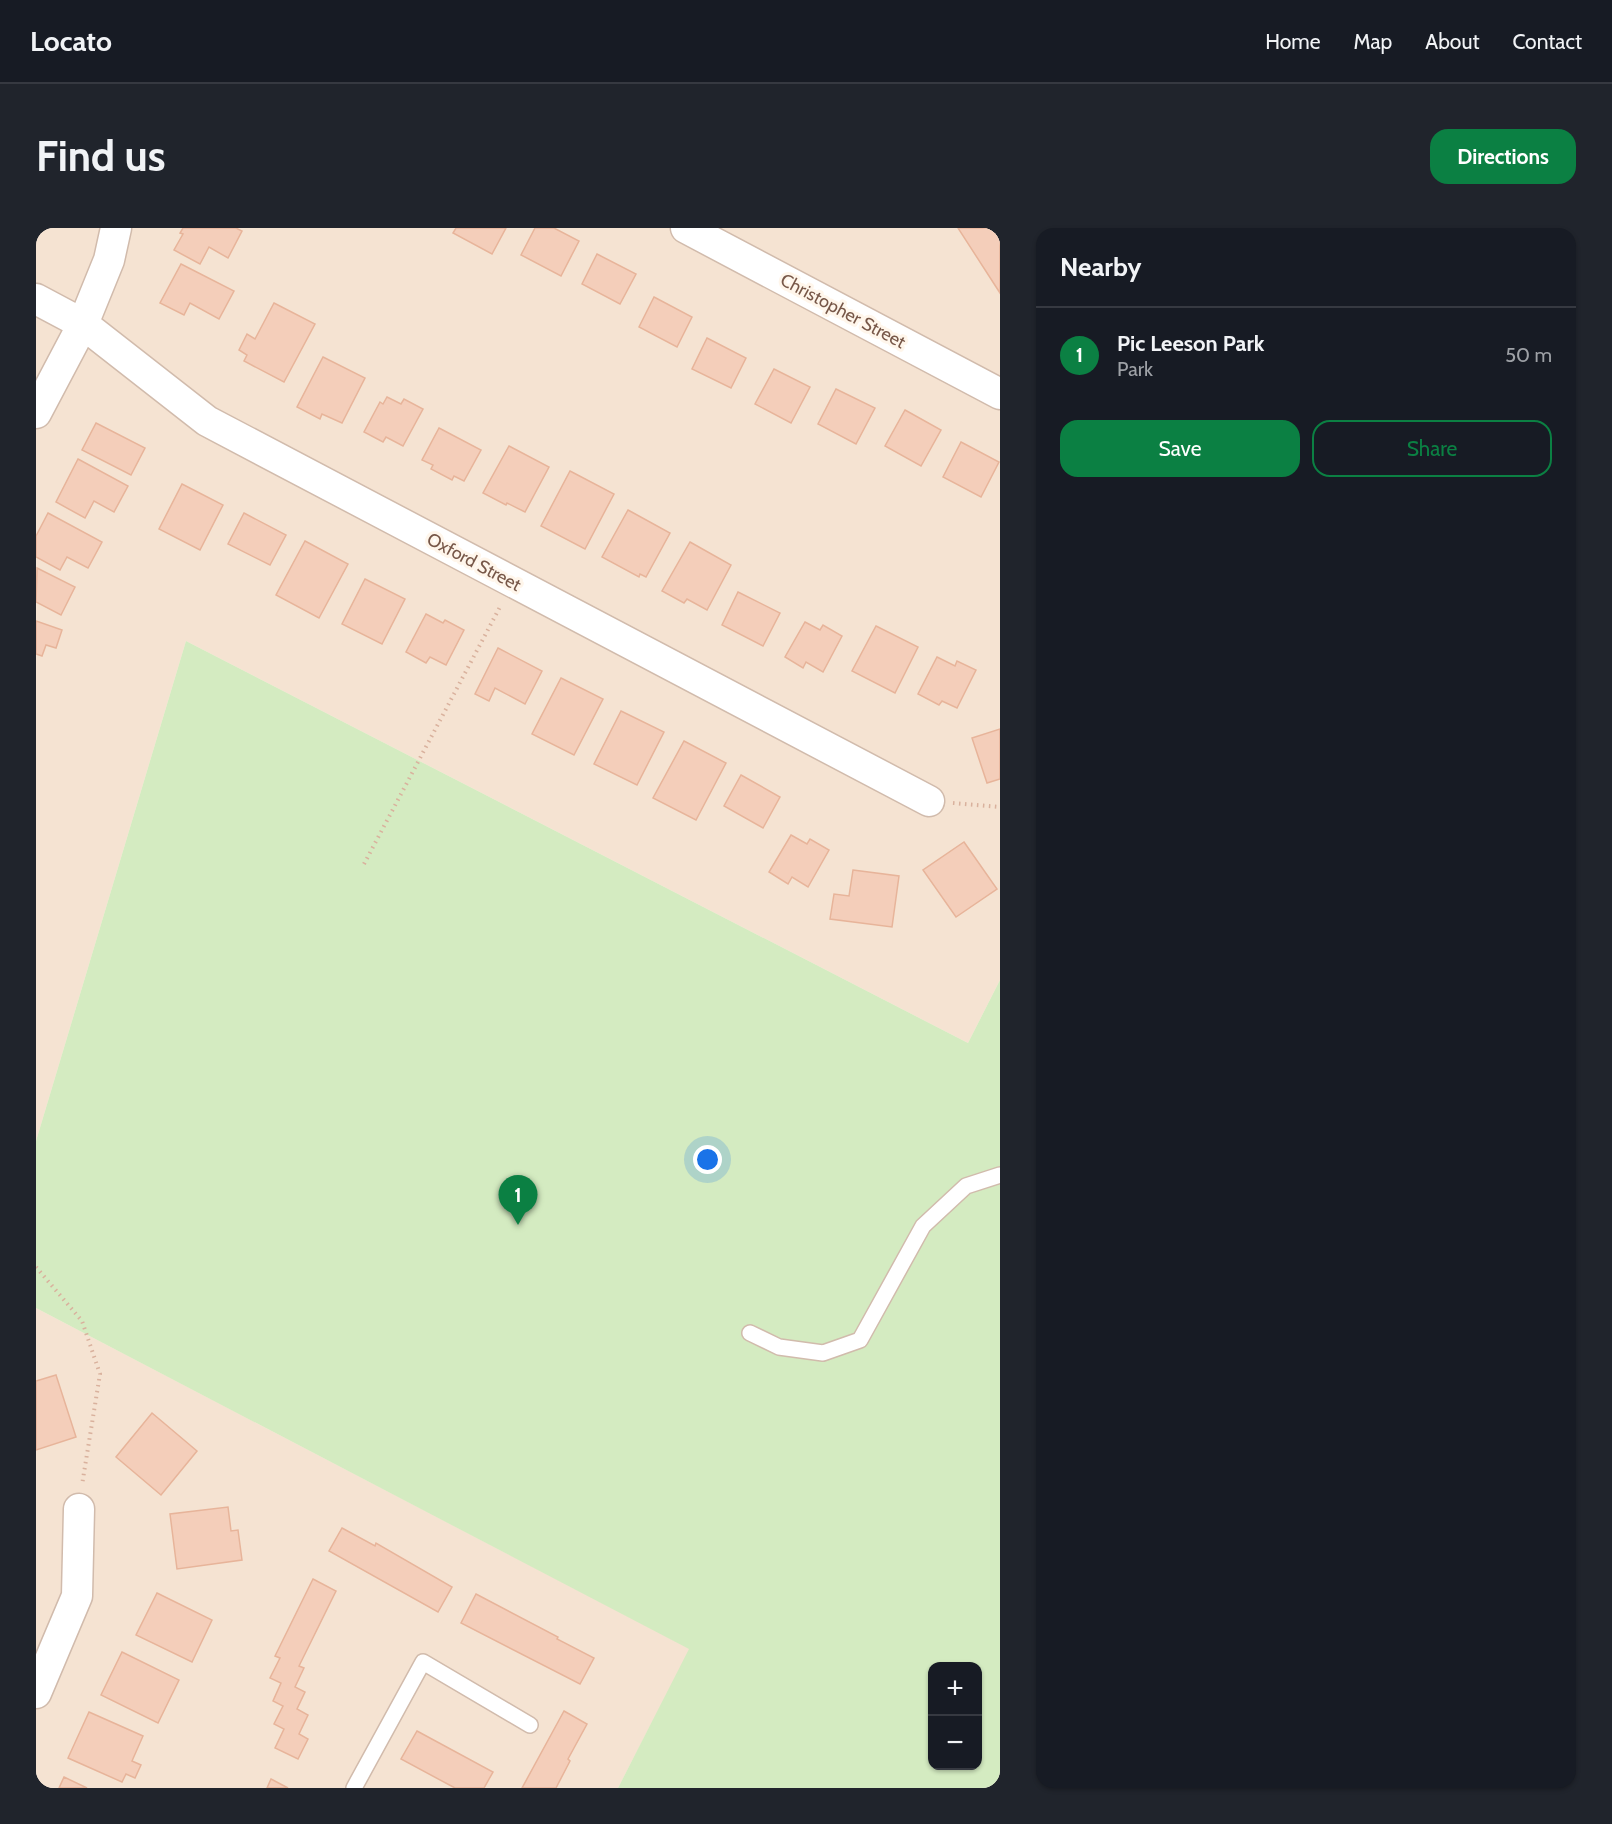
<!DOCTYPE html>
<html lang="en">
<head>
<meta charset="utf-8">
<style>
  :root { --surface:#171b24; --page:#20242c; --text:#f1f3f6; --muted:#9ea1a6; --line:#363941; --accent:#0b8043 }
  body { margin:0; font-family:Cabin,sans-serif; background:var(--page); color:var(--text) }
  .controls { position:absolute; right:18px; bottom:18px; display:grid; overflow:hidden; border-radius:12px; box-shadow:0 2px 4px #0004 }
  .controls button { width:54px; height:54px; display:grid; place-items:center; padding:0; border:0; border-bottom:2px solid var(--line); background:var(--surface); color:var(--text); font:30px sans-serif }
  .you { position:absolute; left:672px; top:932px; width:21px; height:21px; margin:-15px; border:4px solid #fff; border-radius:50%; background:#1a73e8; box-shadow:0 0 0 9px #1a73e833 }
  .badge { display:grid; place-items:center; width:39px; height:39px; border-radius:50%; background:var(--accent); color:#fff; font-size:20px; font-weight:700 }
  .pin { position:absolute; translate:-50% -50px; filter:drop-shadow(0 2px 3px #0008) }
  .pin::after { content:''; position:absolute; top:32px; width:21px; height:18px; background:inherit; clip-path:polygon(0 0,100% 0,50% 100%) }
  .list { margin:0; padding:0; list-style:none }
  h2 { display:flex; justify-content:space-between; align-items:center; height:78px; margin:0; padding:0 24px; font-size:26px }
  h2 small { font-size:20px; font-weight:400; color:var(--muted) }
  .list li { display:grid; grid-template-columns:39px 1fr auto; gap:18px; align-items:center; box-sizing:border-box; height:96px; padding:0 24px; border-top:2px solid var(--line) }
  .list b { display:block; font-size:22px; white-space:nowrap }
  .list p { margin:0; font-size:20px; white-space:nowrap; color:var(--muted) }
  .list em { font-size:20px; font-style:normal; color:var(--muted) }
  .actions { display:flex; gap:12px; padding:18px 24px }
  .actions a { flex:1; padding:14px 0; border:2px solid var(--accent); border-radius:18px; text-align:center; font-size:21px; color:var(--accent) }
  .actions .main { background:var(--accent); color:#fff }
  .map { position:relative; flex:none; width:964px; height:1560px; overflow:hidden; border-radius:18px }
  header { display:flex; align-items:center; gap:36px; box-sizing:border-box; height:84px; padding:0 30px; background:var(--surface); border-bottom:2px solid var(--line) }
  header strong { font-size:28px }
  nav { display:flex; gap:33px; margin-inline-start:auto; font-size:21px }
  .intro { display:flex; align-items:center; justify-content:space-between; box-sizing:border-box; height:144px; padding:0 36px }
  h1 { margin:0; font-size:42px }
  .button { padding:15px 27px; border-radius:18px; background:var(--accent); color:#fff; font-size:21px; font-weight:700 }
  main { display:flex; gap:36px; padding:0 36px }
  aside { flex:1; background:var(--surface); border-radius:18px; box-shadow:0 2px 4px #0004 }
  .map>svg:first-child { display:block }
</style>
</head>
<body>
<header>
<strong>Locato</strong>
<nav><a>Home</a><a>Map</a><a>About</a><a>Contact</a></nav>
</header>
<div class="intro"><h1>Find us</h1><a class="button">Directions</a></div>
<main>
<div class="map">
<svg width="964" height="1560" viewBox="0 0 964 1560">
  <rect width="100%" height="100%" fill="#fdf2e3"/>
  <g fill="#f5e3d2">
    <path d="M0,0H964V752L932,815L150,413L0,913Z"/>
    <path d="M0,1080L654,1421L582,1560H0Z"/>
  </g>
  <path fill="#d4ebc1" fill-rule="evenodd" d="M150,413L932,815L964,752V1560H582L653,1421L0,1080V913ZM897,1438H942V1538H897Z"/>
  <g fill="#f4ceba" stroke="#e7b49a" stroke-width="1.5">
    <path d="M147,0H200L206,3L192,30L173,19L164,36L138,22L147,6L144,5Z"/>
    <path d="M420,0H470L456,26L417,5Z"/>
    <path d="M499,0H518L543,13L525,48L485,27Z"/>
    <path d="M922,0H964V65Z"/>
    <path d="M561,26L600,46L584,76L546,56Z"/>
    <path d="M145,36L198,63L183,91L154,75L148,87L124,75Z"/>
    <path d="M618,69L656,89L641,119L603,99Z"/>
    <path d="M238,75L279,96L248,154L208,133L211,127L203,122L211,106L219,111Z"/>
    <path d="M671,110L710,130L695,160L656,141Z"/>
    <path d="M287,129L329,150L306,195L286,186L284,191L261,179Z"/>
    <path d="M738,141L774,159L755,195L719,176Z"/>
    <path d="M800,161L839,180L820,216L782,196Z"/>
    <path d="M351,169L365,176L368,171L387,181L367,218L350,209L347,214L328,204L344,174L347,176Z"/>
    <path d="M869,182L905,202L885,238L849,218Z"/>
    <path d="M60,195L109,220L95,247L46,222Z"/>
    <path d="M403,200L445,222L428,253L418,248L416,252L395,241L397,237L386,232Z"/>
    <path d="M925,214L963,234L945,269L907,249Z"/>
    <path d="M473,218L513,239L489,284L471,275L470,277L447,265Z"/>
    <path d="M42,231L92,258L78,284L58,273L49,290L20,274Z"/>
    <path d="M534,243L578,266L549,321L505,298Z"/>
    <path d="M146,256L187,277L164,322L123,301Z"/>
    <path d="M592,282L634,305L610,349L604,346L603,349L566,329Z"/>
    <path d="M12,285L66,314L52,340L31,329L24,342L0,329V308Z"/>
    <path d="M208,285L250,307L234,337L192,316Z"/>
    <path d="M269,313L312,336L283,390L240,367Z"/>
    <path d="M654,314L695,337L671,382L651,371L648,375L626,363Z"/>
    <path d="M1,340L39,359L25,387L0,374Z"/>
    <path d="M329,351L369,371L346,416L306,396Z"/>
    <path d="M702,364L744,385L727,418L686,397Z"/>
    <path d="M390,386L407,395L409,392L428,402L410,437L394,429L390,435L370,424Z"/>
    <path d="M0,393L26,402L20,420L10,417L6,428L0,426Z"/>
    <path d="M769,394L784,402L787,397L806,408L787,444L770,434L767,440L749,429Z"/>
    <path d="M840,398L882,419L859,465L816,443Z"/>
    <path d="M462,420L506,443L489,476L459,460L453,473L439,466Z"/>
    <path d="M901,429L919,438L921,433L940,442L921,480L906,473L903,477L882,466Z"/>
    <path d="M525,450L567,471L538,527L496,506Z"/>
    <path d="M585,483L628,504L601,557L558,536Z"/>
    <path d="M964,501V551L951,555L936,510Z"/>
    <path d="M648,513L690,535L660,592L617,570Z"/>
    <path d="M705,547L744,569L727,600L688,578Z"/>
    <path d="M755,607L771,616L774,611L793,622L772,659L756,649L752,656L733,644Z"/>
    <path d="M928,614L961,661L920,689L887,642Z"/>
    <path d="M817,642L863,648L856,699L794,691L798,666L813,668Z"/>
    <path d="M20,1147L40,1209L0,1222V1153Z"/>
    <path d="M116,1185L161,1223L125,1267L80,1229Z"/>
    <path d="M192,1279L195,1303L202,1302L206,1332L141,1341L134,1286Z"/>
    <path d="M306,1300L339,1318L340,1315L416,1359L402,1384L293,1323Z"/>
    <path d="M277,1351L300,1363L263,1438L268,1440L259,1459L269,1464L261,1481L272,1487L263,1506L272,1511L262,1531L239,1520L248,1501L238,1496L247,1478L237,1473L245,1455L234,1450L244,1430L239,1428Z"/>
    <path d="M121,1365L176,1392L156,1434L100,1407Z"/>
    <path d="M440,1366L522,1409L521,1411L558,1430L544,1456L425,1395Z"/>
    <path d="M86,1424L143,1452L122,1495L65,1467Z"/>
    <path d="M528,1483L551,1496L532,1531L534,1533L520,1560H486Z"/>
    <path d="M53,1484L107,1508L96,1533L105,1537L99,1550L90,1546L86,1554L32,1530Z"/>
    <path d="M381,1503L457,1544L448,1560H419L365,1531Z"/>
    <path d="M28,1549L51,1560H23Z"/>
    <path d="M235,1551L252,1560H231Z"/>
  </g>
  <g fill="none" stroke-linecap="round" stroke-linejoin="round">
    <g stroke="#d1bbac" stroke-width="18">
      <g id="service">
        <path d="M714,1105L743,1119L787,1125L824,1112L887,998L930,958L964,947"/>
        <path d="M318,1560L387,1434L494,1497"/>
      </g>
    </g>
    <g stroke="#d1bbac" stroke-width="33">
      <g id="minor">
        <path d="M650,0L964,166"/>
        <path d="M0,71L47,96L171,193L893,573"/>
        <path d="M0,185L47,96L73,32L80,0"/>
        <path d="M0,1465L41,1368L43,1281"/>
      </g>
    </g>
    <g stroke="#d9b19d" stroke-width="4" stroke-dasharray="1.5 4.5" stroke-linecap="butt">
      <path d="M917,575L964,579"/>
      <path d="M328,636L465,377"/>
      <path d="M0,1039L46,1093L64,1146L46,1257"/>
    </g>
    <use href="#service" stroke="#fff" stroke-width="15"/>
    <use href="#minor" stroke="#fff" stroke-width="30"/>
  </g>
  <g text-anchor="middle" stroke-width="6" stroke-linejoin="round" paint-order="stroke">
    <g font-size="18" fill="#775748" stroke="#fff6eb">
      <text transform="translate(807 83) rotate(28)" y="6">Christopher Street</text>
      <text transform="translate(438 334) rotate(28)" y="6">Oxford Street</text>
    </g>
  </g>
</svg>
<div class="controls">
<button>+</button>
<button>−</button>
</div>
<div class="you"></div>
<div class="pin badge" style="left:482px;top:997px">1</div>
</div>
<aside>
<h2>Nearby<small></small></h2>
<ul class="list">
<li><span class="badge">1</span><div><b>Pic Leeson Park</b><p>Park</p></div><em>50 m</em></li>
</ul>
<div class="actions"><a class="main">Save</a><a>Share</a></div>
</aside>
</main>
</body>
</html>
